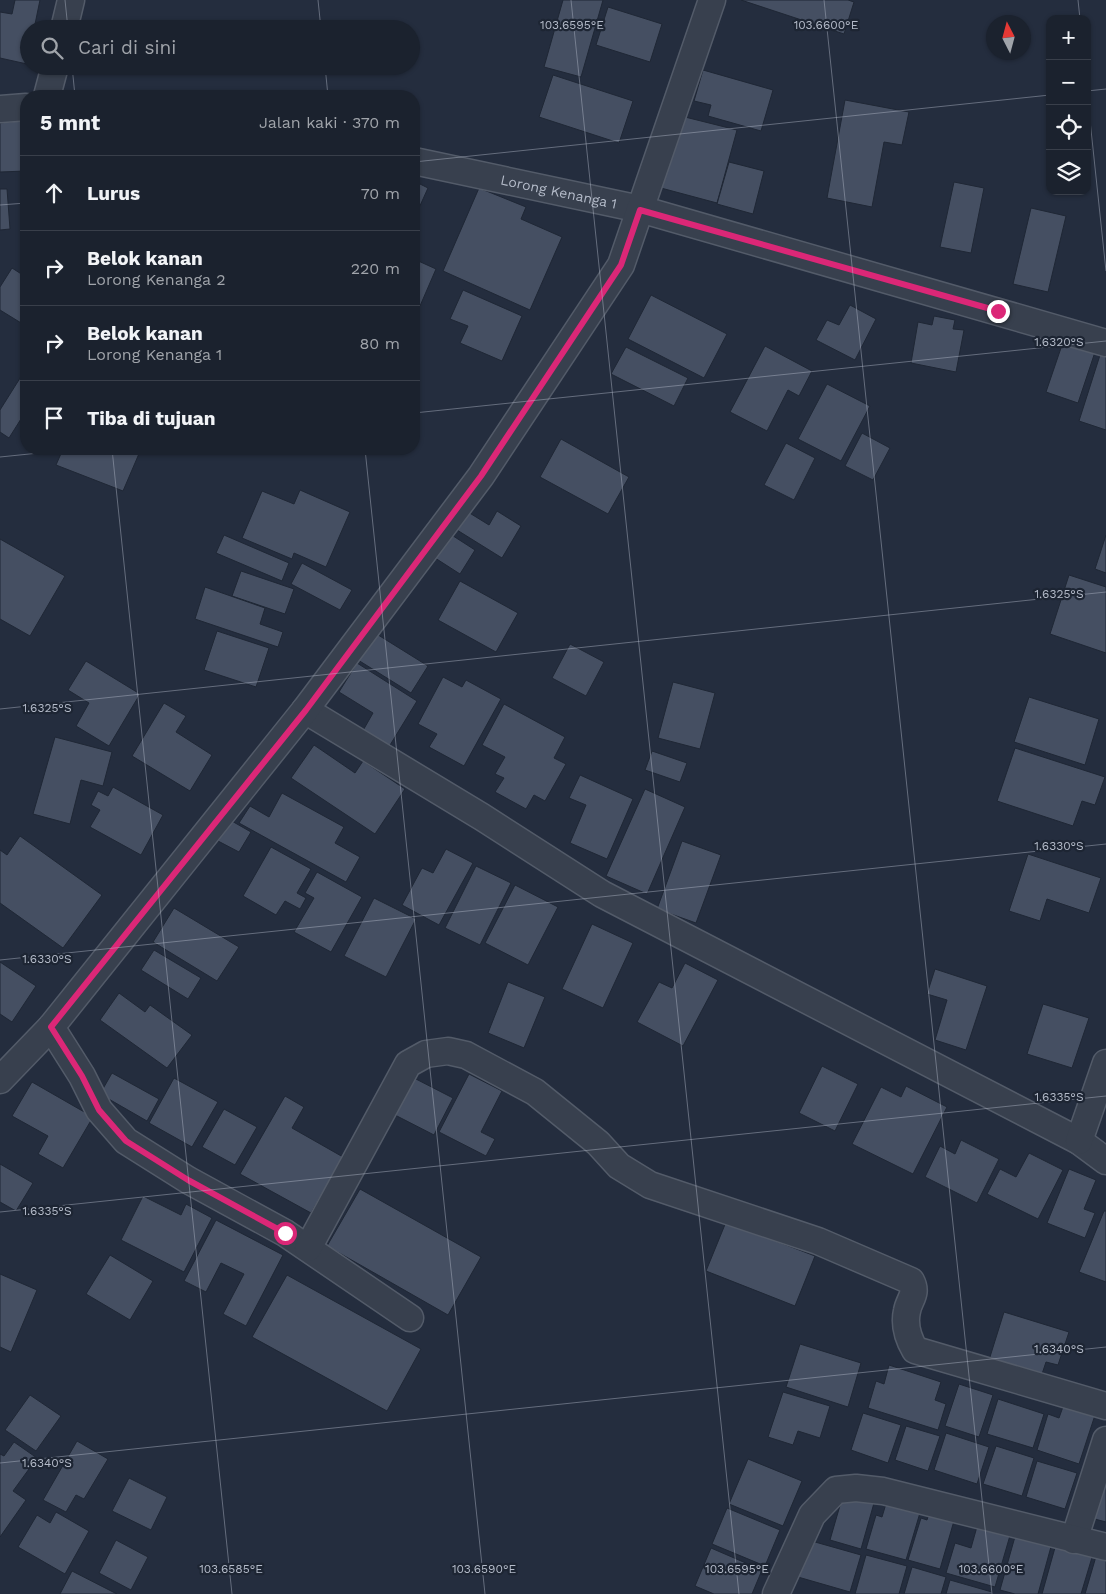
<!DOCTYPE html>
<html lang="id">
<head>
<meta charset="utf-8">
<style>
  :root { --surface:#1b222e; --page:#282f3a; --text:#f1f3f6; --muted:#a0a4aa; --line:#393f4a }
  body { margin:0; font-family:"Work Sans",sans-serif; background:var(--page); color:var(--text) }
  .controls { position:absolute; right:15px; top:15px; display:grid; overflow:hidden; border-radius:10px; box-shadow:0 1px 4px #0004 }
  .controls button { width:45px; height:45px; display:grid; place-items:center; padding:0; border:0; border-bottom:1px solid var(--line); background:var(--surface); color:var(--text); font:25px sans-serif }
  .compass { position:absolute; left:986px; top:15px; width:45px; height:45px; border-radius:50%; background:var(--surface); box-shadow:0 1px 4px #0004; rotate:354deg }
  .stop { position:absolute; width:15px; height:15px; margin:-11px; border:4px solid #db2777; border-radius:50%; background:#fff }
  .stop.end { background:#db2777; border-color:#fff; box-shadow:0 1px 5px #0008 }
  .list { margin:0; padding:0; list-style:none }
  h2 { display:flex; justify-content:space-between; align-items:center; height:65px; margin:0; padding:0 20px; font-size:21px }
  h2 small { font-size:16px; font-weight:400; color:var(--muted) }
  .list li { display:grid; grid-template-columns:32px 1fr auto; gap:15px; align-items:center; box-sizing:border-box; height:75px; padding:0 20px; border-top:1px solid var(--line) }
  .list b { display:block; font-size:19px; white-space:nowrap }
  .list p { margin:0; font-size:16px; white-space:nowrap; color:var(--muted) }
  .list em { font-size:16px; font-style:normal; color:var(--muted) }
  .icon { flex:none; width:28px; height:28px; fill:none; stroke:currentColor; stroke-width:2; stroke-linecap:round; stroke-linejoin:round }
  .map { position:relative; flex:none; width:1106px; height:1594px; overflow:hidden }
  .search { position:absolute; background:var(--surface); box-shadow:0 1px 4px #0004; left:20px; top:20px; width:400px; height:55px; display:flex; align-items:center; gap:12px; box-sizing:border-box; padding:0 18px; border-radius:28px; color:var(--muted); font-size:19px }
  .panel { position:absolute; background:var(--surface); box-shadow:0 1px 4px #0004; left:20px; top:90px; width:400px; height:365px; border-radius:20px }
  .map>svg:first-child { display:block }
</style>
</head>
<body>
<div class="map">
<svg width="1106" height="1594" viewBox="0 0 1106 1594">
  <rect width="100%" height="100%" fill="#242d3e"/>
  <g fill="#454f62" stroke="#1f2735">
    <path d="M15,0H40L34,29H29L27,64L0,58V12L12,14Z"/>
    <path d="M563,0H603L581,77L544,67Z"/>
    <path d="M741,0H848L854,2L844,34Z"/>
    <path d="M608,7L662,24L650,62L596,45Z"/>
    <path d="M703,70L773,90L761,131L708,116L711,105L694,101Z"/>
    <path d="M553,75L633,101L619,143L539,117Z"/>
    <path d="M845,100L909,112L902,145L884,142L872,207L827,198Z"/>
    <path d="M681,116L737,130L717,203L661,188Z"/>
    <path d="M26,120V171L0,172V123Z"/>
    <path d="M729,162L764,171L753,214L717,204Z"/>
    <path d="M414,181L428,188L414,219Z"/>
    <path d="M954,182L984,188L971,253L940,247Z"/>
    <path d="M479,188L526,207L521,219L562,237L530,310L443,271Z"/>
    <path d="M0,189H7L10,229L0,230Z"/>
    <path d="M1031,208L1066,216L1048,292L1013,284Z"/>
    <path d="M414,259L436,269L420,306L414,303Z"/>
    <path d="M12,268L26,277V326L0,310V287Z"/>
    <path d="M463,290L522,316L502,361L460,343L468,326L450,319Z"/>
    <path d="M651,295L727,334L704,378L628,339Z"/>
    <path d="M850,305L876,319L855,360L816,340L827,320L839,325Z"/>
    <path d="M934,316L955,320L953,329L964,330L956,372L911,363L918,322L932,325Z"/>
    <path d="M1063,342L1095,352L1078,403L1046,392Z"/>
    <path d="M765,346L812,371L799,396L788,390L767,431L730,412Z"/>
    <path d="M626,347L688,378L674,406L611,374Z"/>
    <path d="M1101,352L1106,354V430L1079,421Z"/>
    <path d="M22,375L26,377V411L9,438L0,432V410Z"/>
    <path d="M827,384L870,406L841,461L798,439Z"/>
    <path d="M862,433L890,448L873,480L845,466Z"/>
    <path d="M561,439L629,477L608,514L540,477Z"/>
    <path d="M786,443L815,458L794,500L764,485Z"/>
    <path d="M63,449H141L123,491L56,465Z"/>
    <path d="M300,490L350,512L326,567L294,553L292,559L242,538L262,491L294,504Z"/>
    <path d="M497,511L521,526L502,558L457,530L468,512L489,525Z"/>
    <path d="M447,532L475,550L460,574L432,556Z"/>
    <path d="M224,535L289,563L282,581L216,553Z"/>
    <path d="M1106,535V573L1095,569Z"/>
    <path d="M0,539L65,576L30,636L0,619Z"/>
    <path d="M302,563L352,590L340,610L291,584Z"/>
    <path d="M241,571L294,589L285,614L232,596Z"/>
    <path d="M1069,575L1106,587V653L1050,634Z"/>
    <path d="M460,581L518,613L496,652L438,620Z"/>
    <path d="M205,587L265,608L260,624L283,632L278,647L195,619Z"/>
    <path d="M217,631L269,648L256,687L204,670Z"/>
    <path d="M375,633L428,666L411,693L358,660Z"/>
    <path d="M570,644L604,662L586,696L552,678Z"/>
    <path d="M86,661L140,694L109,746L76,726L89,703L68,690Z"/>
    <path d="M357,663L417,701L387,750L361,734L373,713L339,692Z"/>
    <path d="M443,677L462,687L466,680L501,699L464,766L429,747L437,734L418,724Z"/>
    <path d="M673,682L715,693L700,749L658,738Z"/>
    <path d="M1029,697L1099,719L1085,765L1014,742Z"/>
    <path d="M164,703L186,716L176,732L212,755L190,791L132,756Z"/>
    <path d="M504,704L565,737L554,758L566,764L545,801L534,795L526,809L495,792L504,778L495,774L505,757L482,745Z"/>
    <path d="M55,737L112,752L103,786L81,780L70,824L33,814Z"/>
    <path d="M314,745L355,773L363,761L405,789L375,834L291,778Z"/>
    <path d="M1015,748L1105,777L1095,805L1082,801L1073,826L997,801Z"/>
    <path d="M652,751L687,763L680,782L645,770Z"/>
    <path d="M580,775L633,799L607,859L570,843L586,805L569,798Z"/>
    <path d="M113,787L163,815L141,855L90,827L100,810L91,805L98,791L108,796Z"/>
    <path d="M645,789L685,807L647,894L606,876Z"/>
    <path d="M282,793L344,827L335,843L360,857L346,882L239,823L250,806L269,817Z"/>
    <path d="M230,820L251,832L239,852L218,841Z"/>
    <path d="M20,836L102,895L63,948L0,903V850L7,855Z"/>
    <path d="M682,841L721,855L696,923L657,909Z"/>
    <path d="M271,847L311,869L297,893L306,898L300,909L285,901L276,915L243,896Z"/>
    <path d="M446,849L473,863L439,925L402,905L422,868L433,873Z"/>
    <path d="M1028,854L1101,878L1089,913L1047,899L1040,921L1009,911Z"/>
    <path d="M476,866L511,883L480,945L445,928Z"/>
    <path d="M317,872L362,897L331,952L294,932L314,898L305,893Z"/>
    <path d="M515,885L558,907L528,965L485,943Z"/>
    <path d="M374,898L416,919L386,977L344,956Z"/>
    <path d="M174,908L239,947L217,981L153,942Z"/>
    <path d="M592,924L633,943L603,1008L562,989Z"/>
    <path d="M154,950L201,978L188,999L141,970Z"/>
    <path d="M0,962L36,986L12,1022L0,1014Z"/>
    <path d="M685,963L718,980L683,1046L637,1022L659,982L672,988Z"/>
    <path d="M935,969L987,986L966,1050L935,1040L947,1000L927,994Z"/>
    <path d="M508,982L545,997L524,1048L488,1033Z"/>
    <path d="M119,993L145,1012L150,1005L192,1035L167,1068L100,1020Z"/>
    <path d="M1043,1004L1089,1018L1072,1068L1027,1054Z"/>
    <path d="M822,1066L858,1084L835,1131L799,1113Z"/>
    <path d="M112,1073L159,1099L147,1121L100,1094Z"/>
    <path d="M469,1074L502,1091L481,1132L495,1139L486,1156L439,1132Z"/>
    <path d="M174,1078L218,1102L192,1147L149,1123Z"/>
    <path d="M414,1078L453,1098L434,1135L395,1115Z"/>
    <path d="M32,1082L93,1117L63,1168L38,1154L48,1136L12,1116Z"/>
    <path d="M906,1086L947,1107L913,1174L852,1144L881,1087L901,1097Z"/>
    <path d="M285,1096L304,1107L292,1128L343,1157L311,1213L240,1174Z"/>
    <path d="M224,1109L257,1127L235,1165L202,1147Z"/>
    <path d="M961,1140L999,1159L977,1203L925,1177L940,1146L955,1154Z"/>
    <path d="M1029,1153L1063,1170L1038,1219L987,1194L1000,1169L1016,1177Z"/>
    <path d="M0,1164L33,1183L16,1211L0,1202Z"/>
    <path d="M1069,1169L1096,1180L1084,1209L1095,1213L1085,1238L1047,1223Z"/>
    <path d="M360,1189L481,1257L448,1315L327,1246Z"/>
    <path d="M143,1196L181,1215L186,1204L212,1218L184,1272L121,1240Z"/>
    <path d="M1104,1211H1106V1282L1079,1272Z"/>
    <path d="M216,1220L283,1255L246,1326L223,1314L244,1274L221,1263L206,1292L184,1281Z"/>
    <path d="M726,1222L815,1256L795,1306L706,1271Z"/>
    <path d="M110,1255L153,1281L130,1320L86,1294Z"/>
    <path d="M0,1274L37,1290L11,1352L0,1347Z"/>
    <path d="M287,1275L421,1349L387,1411L252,1337Z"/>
    <path d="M1004,1312L1069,1332L1058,1365L1046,1362L1041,1377L989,1360Z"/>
    <path d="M800,1344L861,1363L848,1407L786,1387Z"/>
    <path d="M889,1365L941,1382L935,1400L946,1404L938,1430L868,1408L876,1381L884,1384Z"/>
    <path d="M959,1384L993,1395L979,1437L945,1426Z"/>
    <path d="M783,1392L830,1406L820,1438L798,1431L793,1445L768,1437Z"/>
    <path d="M30,1395L61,1416L36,1451L5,1430Z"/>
    <path d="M998,1399L1044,1414L1033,1448L987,1434Z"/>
    <path d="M1065,1401L1096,1412L1079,1464L1037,1450L1048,1414L1059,1418Z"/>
    <path d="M863,1413L901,1425L888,1463L851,1450Z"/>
    <path d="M906,1426L940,1436L928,1471L895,1460Z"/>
    <path d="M946,1433L989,1447L977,1484L934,1470Z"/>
    <path d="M77,1441L108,1459L84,1499L76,1495L66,1512L43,1500Z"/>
    <path d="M14,1442L37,1458L13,1491L26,1500L0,1537V1454L4,1456Z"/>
    <path d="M996,1446L1034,1458L1022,1496L983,1484Z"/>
    <path d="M748,1459L802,1481L783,1526L729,1504Z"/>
    <path d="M1037,1461L1077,1473L1065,1509L1026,1497Z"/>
    <path d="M1106,1474V1522L1091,1518Z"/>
    <path d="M129,1478L167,1497L151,1530L112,1511Z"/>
    <path d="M843,1495L874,1503L861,1549L830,1540Z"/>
    <path d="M888,1497L922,1506L906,1560L866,1549L876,1515L882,1517Z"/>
    <path d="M931,1507L956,1514L940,1569L908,1560L921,1518L927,1520Z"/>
    <path d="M727,1508L780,1530L765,1566L712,1544Z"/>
    <path d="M56,1512L89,1531L65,1574L18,1547L37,1515L50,1523Z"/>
    <path d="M978,1523L1011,1532L995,1587L946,1573L955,1543L971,1548Z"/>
    <path d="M1016,1533L1052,1543L1038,1594H1015L1000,1590Z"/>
    <path d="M116,1540L148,1557L131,1590L99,1573Z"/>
    <path d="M808,1540L861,1555L850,1592L798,1577Z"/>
    <path d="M1056,1544L1093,1554L1081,1594H1042Z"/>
    <path d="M711,1548L762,1570L752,1594H714L695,1586Z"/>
    <path d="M1097,1553L1106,1556V1594H1085Z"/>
    <path d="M866,1555L907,1566L899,1594H855Z"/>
    <path d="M912,1567L946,1577L941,1594H904Z"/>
    <path d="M72,1571L117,1594H60Z"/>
    <path d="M950,1580L992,1592V1594H946Z"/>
  </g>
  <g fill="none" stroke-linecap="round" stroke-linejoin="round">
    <g stroke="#535b69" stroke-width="29">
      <g id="minor">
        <path d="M64,29L71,0"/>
        <path d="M47,96L55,66"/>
        <path d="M0,109L26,107"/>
        <path id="s1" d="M414,161L640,209L1106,343"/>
        <path d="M305,710L482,817L602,894L1079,1141L1106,1161"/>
        <path d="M51,1027L82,1076L99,1110L126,1141L188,1180L285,1233L410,1318"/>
        <path d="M0,1080L51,1027L305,710L481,476L621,265L712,0"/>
        <path d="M1079,1141L1106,1063"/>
        <path d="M308,1248L408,1064L426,1054L448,1051L466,1055L535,1092L598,1143L619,1166L650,1185L818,1241L911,1281C918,1294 909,1299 907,1311C904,1324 908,1338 915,1350L1106,1406"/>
        <path d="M1074,1540L1106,1440"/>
        <path d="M776,1594L812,1515L836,1490L856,1488L883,1491L1106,1547"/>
      </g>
    </g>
    <use href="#minor" stroke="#38404e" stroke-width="26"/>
  </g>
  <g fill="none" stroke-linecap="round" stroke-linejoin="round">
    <path stroke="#db2777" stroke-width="6" d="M285,1233L188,1180L126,1141L99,1110L82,1076L51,1027L306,710L481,476L621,265L640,210L998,311"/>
  </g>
  <path fill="none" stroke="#b4bbc9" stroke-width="1" stroke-opacity="0.45" d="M65,0L68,29M318,0L321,29M571,0L739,1594M824,0L992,1594M1078,0L1080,19M72,66L75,96M325,66L328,96M1087,91L1106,89M1087,92L1106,271M414,162L1050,95M0,205L26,203M414,413L1106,341M112,449L232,1594M365,449L485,1594M0,457L78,449M0,709L1106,592M0,960L1106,844M0,1212L1106,1096M0,1463L1106,1347"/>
  <g text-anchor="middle" stroke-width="4.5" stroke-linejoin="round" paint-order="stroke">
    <g font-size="14" fill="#b4bbc9" stroke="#1d2533">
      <text dy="5" stroke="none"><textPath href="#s1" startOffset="148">Lorong Kenanga 1</textPath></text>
    </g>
  </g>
  <g font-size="12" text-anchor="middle" fill="#b4bbc9" stroke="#1d2533" stroke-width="4.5" stroke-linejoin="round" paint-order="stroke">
    <text x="572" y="29">103.6595°E</text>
    <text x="826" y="29">103.6600°E</text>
    <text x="1059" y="346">1.6320°S</text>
    <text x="1059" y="598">1.6325°S</text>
    <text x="47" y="712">1.6325°S</text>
    <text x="1059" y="850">1.6330°S</text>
    <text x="47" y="963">1.6330°S</text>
    <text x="1059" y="1101">1.6335°S</text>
    <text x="47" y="1215">1.6335°S</text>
    <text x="1059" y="1353">1.6340°S</text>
    <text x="47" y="1467">1.6340°S</text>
    <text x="231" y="1573">103.6585°E</text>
    <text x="484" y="1573">103.6590°E</text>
    <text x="737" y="1573">103.6595°E</text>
    <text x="991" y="1573">103.6600°E</text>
  </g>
</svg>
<div class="controls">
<button>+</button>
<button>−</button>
<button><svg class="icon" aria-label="locate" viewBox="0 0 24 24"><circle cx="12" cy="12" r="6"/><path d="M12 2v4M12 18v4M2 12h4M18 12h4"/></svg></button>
<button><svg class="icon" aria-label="layers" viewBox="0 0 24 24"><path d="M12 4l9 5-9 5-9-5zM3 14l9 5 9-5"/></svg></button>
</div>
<svg class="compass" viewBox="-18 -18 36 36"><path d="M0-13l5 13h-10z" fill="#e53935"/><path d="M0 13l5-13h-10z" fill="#a0a4aa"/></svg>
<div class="stop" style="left:285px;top:1233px"></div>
<div class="stop end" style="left:998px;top:311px"></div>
<div class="search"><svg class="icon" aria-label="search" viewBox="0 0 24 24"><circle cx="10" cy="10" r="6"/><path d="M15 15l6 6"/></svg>Cari di sini</div>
<section class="panel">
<h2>5 mnt<small>Jalan kaki · 370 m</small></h2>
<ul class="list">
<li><svg class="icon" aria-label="ahead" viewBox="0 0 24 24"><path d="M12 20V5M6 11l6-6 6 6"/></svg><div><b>Lurus</b></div><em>70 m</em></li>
<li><svg class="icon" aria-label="right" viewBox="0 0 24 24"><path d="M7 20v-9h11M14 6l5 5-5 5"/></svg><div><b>Belok kanan</b><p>Lorong Kenanga 2</p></div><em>220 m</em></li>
<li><svg class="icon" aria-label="right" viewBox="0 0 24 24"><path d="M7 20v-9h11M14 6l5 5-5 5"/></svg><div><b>Belok kanan</b><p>Lorong Kenanga 1</p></div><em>80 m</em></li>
<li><svg class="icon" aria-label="arrive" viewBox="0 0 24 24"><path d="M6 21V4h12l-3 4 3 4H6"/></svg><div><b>Tiba di tujuan</b></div></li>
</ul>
</section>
</div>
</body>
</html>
